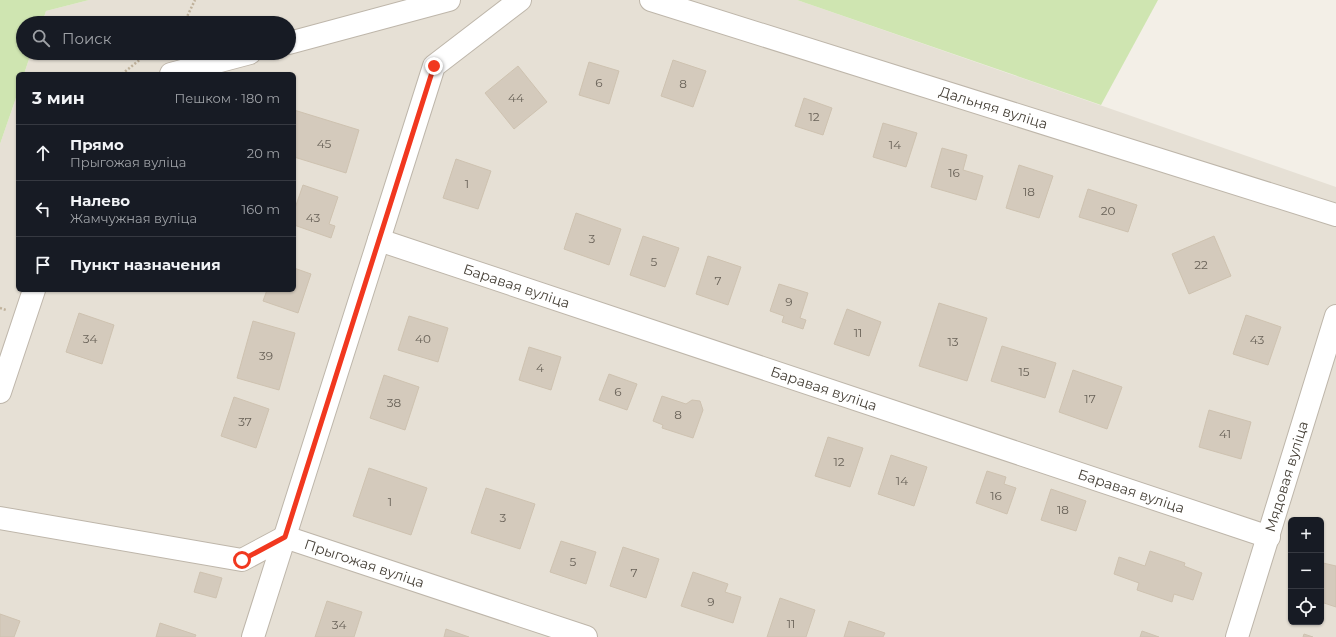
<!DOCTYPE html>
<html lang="ru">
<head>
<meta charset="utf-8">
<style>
  :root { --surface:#171b24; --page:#242831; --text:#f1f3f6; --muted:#9ea1a6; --line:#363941 }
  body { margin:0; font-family:Montserrat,sans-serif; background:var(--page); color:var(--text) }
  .controls { position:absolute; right:12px; bottom:12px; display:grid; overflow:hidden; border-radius:6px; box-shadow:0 1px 3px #0004 }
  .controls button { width:36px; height:36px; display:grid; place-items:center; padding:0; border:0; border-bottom:1px solid var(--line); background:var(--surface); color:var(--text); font:20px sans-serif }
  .stop { position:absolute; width:12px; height:12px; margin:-9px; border:3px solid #f1381f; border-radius:50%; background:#fff }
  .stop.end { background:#f1381f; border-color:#fff; box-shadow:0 1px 4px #0008 }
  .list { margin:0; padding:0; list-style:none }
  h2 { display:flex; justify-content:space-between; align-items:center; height:52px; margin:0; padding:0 16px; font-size:17px }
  h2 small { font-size:13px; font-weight:400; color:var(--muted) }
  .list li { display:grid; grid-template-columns:26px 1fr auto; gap:12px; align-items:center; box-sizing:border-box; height:56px; padding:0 16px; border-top:1px solid var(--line) }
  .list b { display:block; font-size:15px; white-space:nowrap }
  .list p { margin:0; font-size:13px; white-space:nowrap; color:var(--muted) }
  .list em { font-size:13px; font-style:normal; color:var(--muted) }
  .icon { flex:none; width:22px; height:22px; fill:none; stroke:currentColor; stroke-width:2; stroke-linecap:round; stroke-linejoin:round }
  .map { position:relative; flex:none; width:1336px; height:637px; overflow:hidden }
  .search { position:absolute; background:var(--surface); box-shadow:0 1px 3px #0004; left:16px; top:16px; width:280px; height:44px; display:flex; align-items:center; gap:10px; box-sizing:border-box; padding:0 14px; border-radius:22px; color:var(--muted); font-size:15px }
  .panel { position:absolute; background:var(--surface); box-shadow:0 1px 3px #0004; left:16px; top:72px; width:280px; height:220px; border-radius:6px }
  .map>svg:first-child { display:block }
</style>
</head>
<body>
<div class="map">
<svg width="1336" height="637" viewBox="0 0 1336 637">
  <rect width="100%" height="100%" fill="#f3efe7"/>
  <path fill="#e6e0d5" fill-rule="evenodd" d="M89,0H797L1336,187V637H0V144L18,92V290H294V74H24L31,53H289V23H42L46,11ZM1291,520H1321V622H1291Z"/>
  <g fill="#cfe5b1">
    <path d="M0,0H89L46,11L42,23H23V53H31L24,74H18V92L0,144Z"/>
    <path d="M797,0H1158L1101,105Z"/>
  </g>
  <g fill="#d4cabc" stroke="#cec2b0">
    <path d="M673,60L706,71L693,107L661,96Z"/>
    <path d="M589,62L619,71L609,104L579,95Z"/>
    <path d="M518,66L547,102L514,129L485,93Z"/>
    <path d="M804,98L832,108L823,135L795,126Z"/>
    <path d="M294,110L359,130L346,173L294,157Z"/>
    <path d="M883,123L917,133L906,167L873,157Z"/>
    <path d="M942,148L967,155L963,170L983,176L976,200L931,187Z"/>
    <path d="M456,159L491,171L478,209L443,198Z"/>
    <path d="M1019,165L1053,176L1039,218L1006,208Z"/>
    <path d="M303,185L338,197L329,224L335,226L331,238L294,225V211Z"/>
    <path d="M1088,189L1137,205L1128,232L1079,217Z"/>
    <path d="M576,213L621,229L609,265L564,249Z"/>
    <path d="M643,236L679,248L665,287L630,275Z"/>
    <path d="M1214,236L1231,276L1189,294L1172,254Z"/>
    <path d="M708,256L741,267L728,305L696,294Z"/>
    <path d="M294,268L311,274L298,313L263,301L267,290H294Z"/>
    <path d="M779,284L808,293L800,318L806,320L803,329L782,322L784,316L770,311Z"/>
    <path d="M939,303L987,318L967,381L919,366Z"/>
    <path d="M847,309L881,322L869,356L834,344Z"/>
    <path d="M79,313L114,325L102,364L66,352Z"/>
    <path d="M1246,315L1281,327L1268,365L1233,354Z"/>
    <path d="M409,316L448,328L438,362L398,350Z"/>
    <path d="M253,321L295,333L279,390L237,378Z"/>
    <path d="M1002,346L1056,363L1045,398L991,381Z"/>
    <path d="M529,347L561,357L551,390L519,380Z"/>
    <path d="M1073,370L1122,387L1107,429L1059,412Z"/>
    <path d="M609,374L637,384L627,410L599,400Z"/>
    <path d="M384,375L419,387L405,430L370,418Z"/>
    <path d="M662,396L686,404L692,400L700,401L703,410L693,438L662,428L663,425L653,421Z"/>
    <path d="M234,397L269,409L256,448L221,436Z"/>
    <path d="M1209,410L1251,422L1241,459L1199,447Z"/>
    <path d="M828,437L863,448L850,487L815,476Z"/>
    <path d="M891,455L927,467L914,506L878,494Z"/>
    <path d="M369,468L427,488L411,535L353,516Z"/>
    <path d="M987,471L1006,477L1004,484L1016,488L1007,514L976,503Z"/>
    <path d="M486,488L535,504L520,549L471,533Z"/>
    <path d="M1051,489L1086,501L1076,531L1041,520Z"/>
    <path d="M561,541L596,552L586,584L550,572Z"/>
    <path d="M623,547L659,559L646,598L610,586Z"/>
    <path d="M1150,551L1185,563L1184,566L1202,573L1193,600L1174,594L1172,602L1137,590L1139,583L1114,574L1119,557L1145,566Z"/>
    <path d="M1323,563L1336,566V607L1321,602V570Z"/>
    <path d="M200,572L222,578L216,598L194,592Z"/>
    <path d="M693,572L728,584L725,592L741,597L733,623L681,606Z"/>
    <path d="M780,598L815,610L806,637H767Z"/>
    <path d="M327,601L362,612L354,637H315Z"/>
    <path d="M0,614L20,621L14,637H0Z"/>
    <path d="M849,621L885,633L883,637H844Z"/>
    <path d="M160,623L196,635L195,637H156Z"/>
    <path d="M446,629L469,637H444Z"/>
    <path d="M1142,631L1159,637H1140Z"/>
    <path d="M1304,634L1313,637H1303Z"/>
  </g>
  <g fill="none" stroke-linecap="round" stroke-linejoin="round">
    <g stroke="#beb6aa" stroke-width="24">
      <g id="street">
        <path id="s1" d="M651,0L1336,215"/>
        <path d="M289,43L449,0"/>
        <path d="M171,74L250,53"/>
        <path id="s2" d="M379,240L1269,537"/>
        <path d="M0,392L34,290"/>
        <path id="s3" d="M0,518L242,560L285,537L586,637"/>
        <path d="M253,637L434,66L520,0"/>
        <path id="s4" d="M1237,637L1336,316"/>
      </g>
    </g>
    <g stroke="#bfb19b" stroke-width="2.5" stroke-dasharray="2 2" stroke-linecap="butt">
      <path d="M184,23L195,0"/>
      <path d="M122,74L148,53"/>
      <path d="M0,308L6,310"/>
    </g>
    <use href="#street" stroke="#fff" stroke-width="22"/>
  </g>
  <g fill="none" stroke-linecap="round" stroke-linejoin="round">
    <path stroke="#f1381f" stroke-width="5" d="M242,560L285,537L434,66"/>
  </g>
  <g text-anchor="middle" stroke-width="3.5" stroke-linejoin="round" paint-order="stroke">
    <g font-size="12" fill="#696258">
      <text x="599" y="87">6</text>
      <text x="683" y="88">8</text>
      <text x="516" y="102">44</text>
      <text x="814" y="121">12</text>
      <text x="324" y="148">45</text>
      <text x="895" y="149">14</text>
      <text x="954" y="177">16</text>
      <text x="467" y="188">1</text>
      <text x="1029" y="196">18</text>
      <text x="1108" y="215">20</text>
      <text x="313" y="222">43</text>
      <text x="592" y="243">3</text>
      <text x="654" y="266">5</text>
      <text x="1201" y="269">22</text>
      <text x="718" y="285">7</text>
      <text x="789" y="306">9</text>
      <text x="858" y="337">11</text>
      <text x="90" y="343">34</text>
      <text x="423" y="343">40</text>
      <text x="1257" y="344">43</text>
      <text x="953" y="346">13</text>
      <text x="266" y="360">39</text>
      <text x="540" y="372">4</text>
      <text x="1024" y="376">15</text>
      <text x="618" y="396">6</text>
      <text x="1090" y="403">17</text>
      <text x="394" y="407">38</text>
      <text x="678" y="419">8</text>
      <text x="245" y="426">37</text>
      <text x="1225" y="438">41</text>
      <text x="839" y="466">12</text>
      <text x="902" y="485">14</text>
      <text x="996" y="500">16</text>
      <text x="390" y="506">1</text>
      <text x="1063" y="514">18</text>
      <text x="503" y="522">3</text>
      <text x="573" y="566">5</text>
      <text x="634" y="577">7</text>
      <text x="711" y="606">9</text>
      <text x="791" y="628">11</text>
      <text x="339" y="629">34</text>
    </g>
    <g font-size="14" fill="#453f36" stroke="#fff">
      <text dy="5" stroke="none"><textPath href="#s1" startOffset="359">Дальняя вуліца</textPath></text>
      <text dy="5" stroke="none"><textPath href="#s2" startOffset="145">Баравая вуліца</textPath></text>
      <text dy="5" stroke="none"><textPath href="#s2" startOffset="469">Баравая вуліца</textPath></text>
      <text dy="5" stroke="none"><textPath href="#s4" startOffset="168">Мядовая вуліца</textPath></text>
      <text dy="5" stroke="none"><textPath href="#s2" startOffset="793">Баравая вуліца</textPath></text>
      <text dy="5" stroke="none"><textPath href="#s3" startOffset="378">Прыгожая вуліца</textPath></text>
    </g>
  </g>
</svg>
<div class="controls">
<button>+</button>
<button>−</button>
<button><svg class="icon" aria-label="locate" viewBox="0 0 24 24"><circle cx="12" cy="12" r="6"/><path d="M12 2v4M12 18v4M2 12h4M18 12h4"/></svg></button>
</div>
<div class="stop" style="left:242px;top:560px"></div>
<div class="stop end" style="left:434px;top:66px"></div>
<div class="search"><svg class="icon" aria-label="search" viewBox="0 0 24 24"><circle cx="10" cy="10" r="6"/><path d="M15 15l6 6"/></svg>Поиск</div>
<section class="panel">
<h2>3 мин<small>Пешком · 180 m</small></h2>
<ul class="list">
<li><svg class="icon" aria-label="ahead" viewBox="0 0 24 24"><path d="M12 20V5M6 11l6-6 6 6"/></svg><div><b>Прямо</b><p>Прыгожая вуліца</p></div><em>20 m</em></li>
<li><svg class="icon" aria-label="left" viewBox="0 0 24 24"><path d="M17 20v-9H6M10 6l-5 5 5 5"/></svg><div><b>Налево</b><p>Жамчужная вуліца</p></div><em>160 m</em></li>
<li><svg class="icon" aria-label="arrive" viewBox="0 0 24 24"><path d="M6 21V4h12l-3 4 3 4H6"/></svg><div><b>Пункт назначения</b></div></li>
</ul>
</section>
</div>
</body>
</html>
